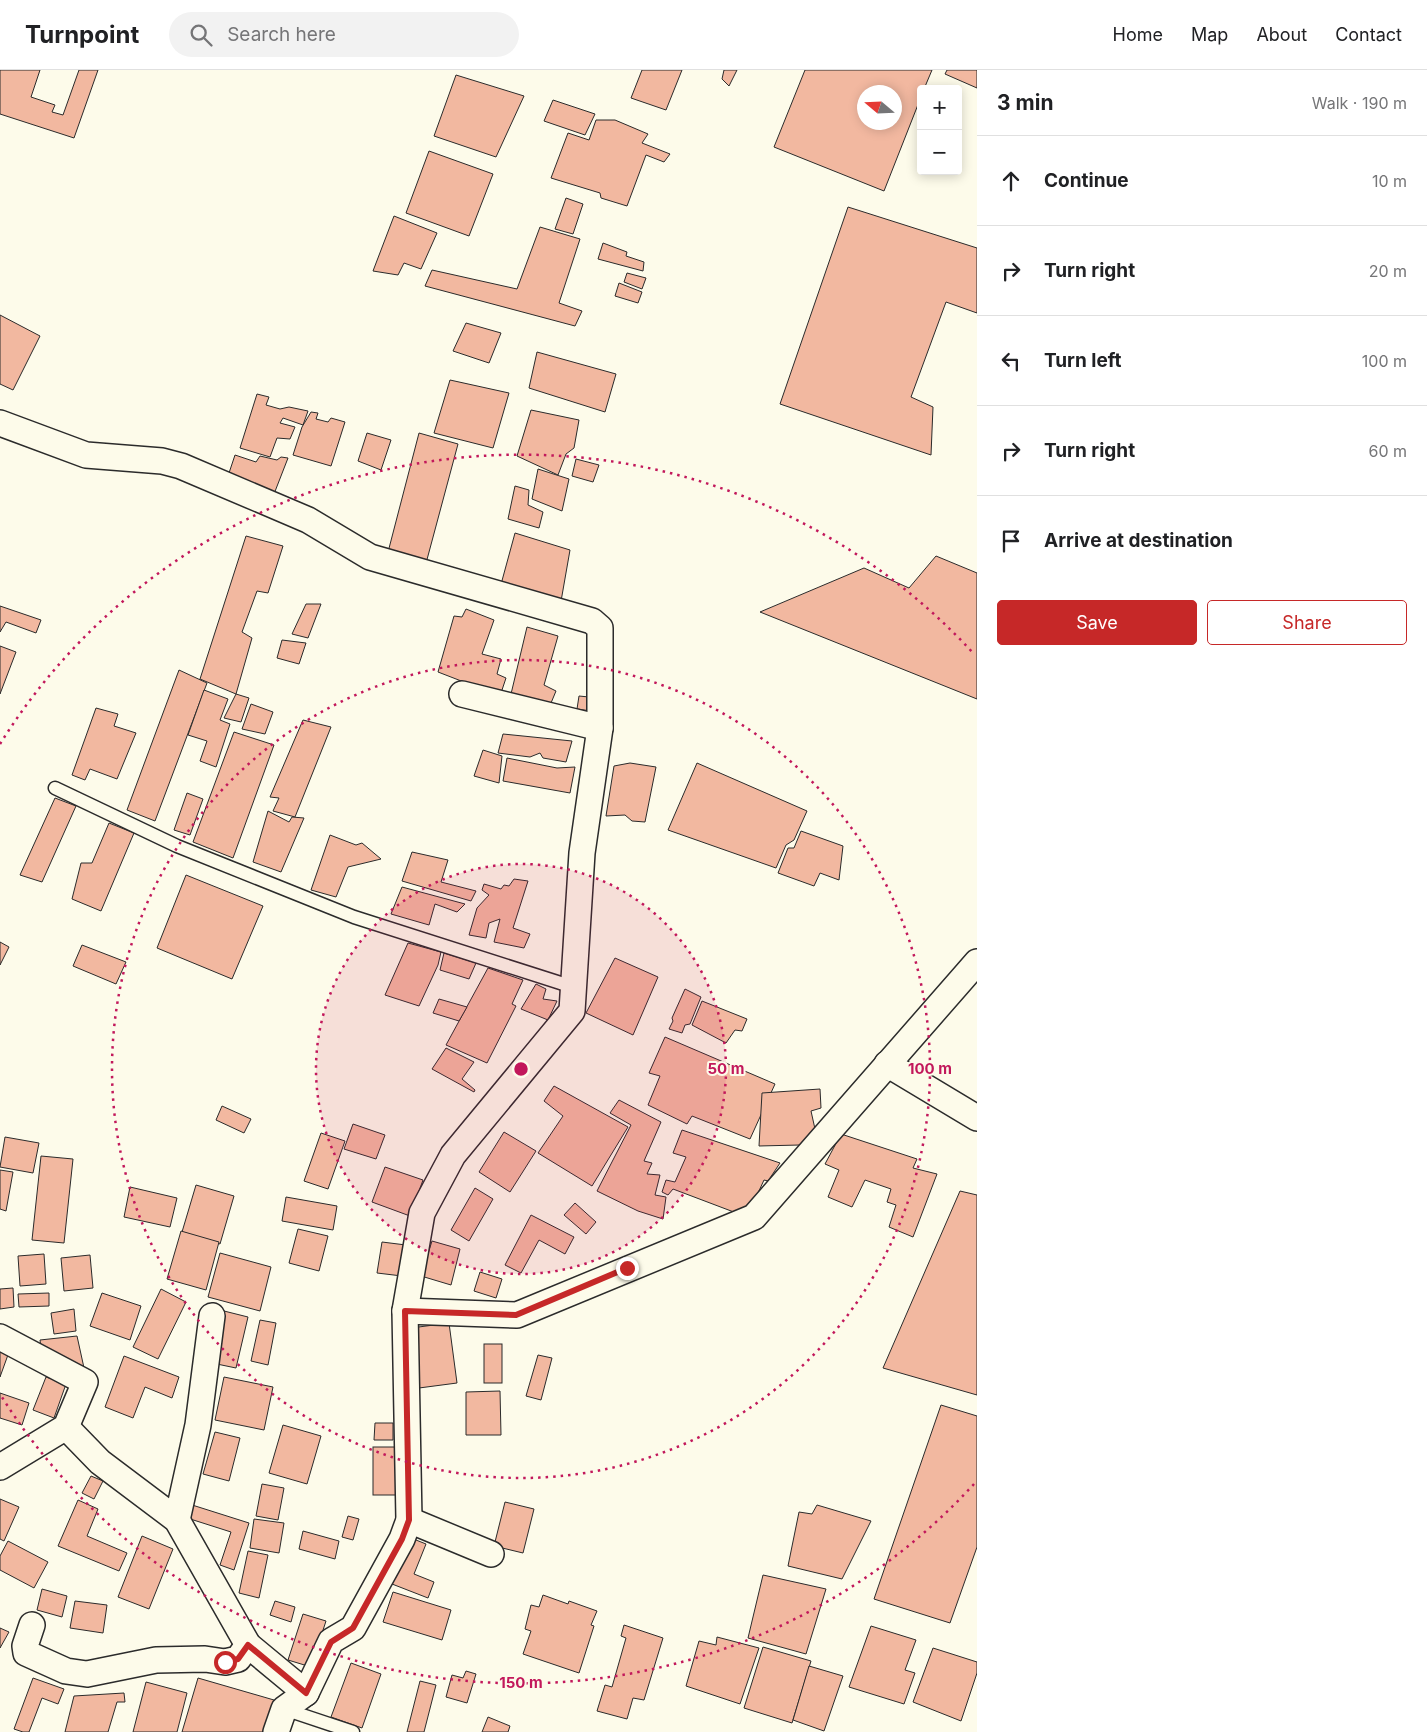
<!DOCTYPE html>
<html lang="en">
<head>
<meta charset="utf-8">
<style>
  :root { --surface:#fff; --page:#f2f2f2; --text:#202124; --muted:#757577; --line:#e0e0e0; --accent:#c62828 }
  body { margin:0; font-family:Inter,sans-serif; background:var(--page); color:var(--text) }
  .controls { position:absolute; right:15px; top:15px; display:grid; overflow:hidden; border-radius:5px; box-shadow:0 2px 12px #0003 }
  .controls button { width:45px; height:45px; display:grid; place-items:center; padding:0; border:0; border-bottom:1px solid var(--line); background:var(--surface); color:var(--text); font:25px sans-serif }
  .compass { position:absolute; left:857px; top:15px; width:45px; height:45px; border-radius:50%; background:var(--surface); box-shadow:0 2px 12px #0003; rotate:289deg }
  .stop { position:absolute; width:15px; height:15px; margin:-11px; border:4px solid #c62828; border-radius:50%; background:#fff }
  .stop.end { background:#c62828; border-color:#fff; box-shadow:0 1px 5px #0008 }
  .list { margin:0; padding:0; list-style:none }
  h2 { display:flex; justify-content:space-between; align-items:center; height:65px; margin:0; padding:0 20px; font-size:21px }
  h2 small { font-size:16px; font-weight:400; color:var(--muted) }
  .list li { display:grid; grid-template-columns:32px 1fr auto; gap:15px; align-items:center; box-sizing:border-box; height:90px; padding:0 20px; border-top:1px solid var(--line) }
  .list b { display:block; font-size:19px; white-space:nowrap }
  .list em { font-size:16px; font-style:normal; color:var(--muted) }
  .actions { display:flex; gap:10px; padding:15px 20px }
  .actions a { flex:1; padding:11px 0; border:1px solid var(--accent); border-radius:5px; text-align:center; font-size:18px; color:var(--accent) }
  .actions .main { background:var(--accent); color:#fff }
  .icon { flex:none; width:28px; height:28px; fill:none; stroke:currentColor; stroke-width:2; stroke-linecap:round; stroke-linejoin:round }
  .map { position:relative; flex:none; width:977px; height:1662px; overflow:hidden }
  header { display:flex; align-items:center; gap:30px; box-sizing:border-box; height:70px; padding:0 25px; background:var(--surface); border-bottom:1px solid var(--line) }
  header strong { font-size:24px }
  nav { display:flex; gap:28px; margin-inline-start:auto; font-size:18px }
  .search { width:350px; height:45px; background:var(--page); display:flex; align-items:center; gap:12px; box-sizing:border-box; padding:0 18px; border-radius:28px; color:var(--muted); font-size:19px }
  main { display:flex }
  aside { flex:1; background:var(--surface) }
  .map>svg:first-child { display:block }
</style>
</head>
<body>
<header>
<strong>Turnpoint</strong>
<div class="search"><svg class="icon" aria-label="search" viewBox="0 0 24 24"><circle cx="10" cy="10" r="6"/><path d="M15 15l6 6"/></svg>Search here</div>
<nav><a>Home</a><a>Map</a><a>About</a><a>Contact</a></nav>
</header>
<main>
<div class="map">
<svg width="977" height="1662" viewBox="0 0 977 1662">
  <rect width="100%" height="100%" fill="#fdfbea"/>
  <g fill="#f2b8a0" stroke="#2b2b2b" fill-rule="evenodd">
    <path d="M0,0H40L31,27L55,35L52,42L63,45L79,0H98L74,68L0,44Z"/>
    <path d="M642,0H682L666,40L631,28Z"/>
    <path d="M724,0H737L729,16L722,9Z"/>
    <path d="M805,0H932L924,19H921V27L884,121L774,77ZM864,22H894V52H864Z"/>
    <path d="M947,0H977V18L945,4Z"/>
    <path d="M456,5L524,26L496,87L434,66Z"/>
    <path d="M553,30L595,44L585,65L544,51Z"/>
    <path d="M596,50H615L648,64L642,73L670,84L664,92L646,85L627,136L601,128L600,123L551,108L568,63L589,70Z"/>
    <path d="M429,81L493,104L469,166L406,143Z"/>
    <path d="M566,128L583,134L573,164L555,159Z"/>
    <path d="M848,137L977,178V243L946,232L911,327L933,337L931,385L780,334Z"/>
    <path d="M394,146L437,163L421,199L404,193L398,205L373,201Z"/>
    <path d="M540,157L580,169L559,233L582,241L575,256L425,216L432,200L517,219Z"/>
    <path d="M603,173L627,182L626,186L644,192L643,201L598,189Z"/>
    <path d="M627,203L646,208L642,219L624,212Z"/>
    <path d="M619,213L642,222L638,233L615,226Z"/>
    <path d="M0,245L40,266L13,320L0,314Z"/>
    <path d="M466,253L501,263L489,293L453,281Z"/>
    <path d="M537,282L616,304L605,342L529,318Z"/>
    <path d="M450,310L509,323L493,378L434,363Z"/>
    <path d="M257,324L269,327L266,335L280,339L289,337L308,341L303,355L283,348L280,353L295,357L290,369L277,368L270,387L240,378Z"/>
    <path d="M531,340L579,350L574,378L566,384L558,405L517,386Z"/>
    <path d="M311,342L318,343L316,349L328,352L331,348L345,352L331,396L293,385L302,357Z"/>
    <path d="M367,363L391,370L381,400L358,391Z"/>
    <path d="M419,363L458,374L425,497L387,486Z"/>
    <path d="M235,385L256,392L260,386L277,390L281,387L288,388L274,424L227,409Z"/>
    <path d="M576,389L599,395L593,412L572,406Z"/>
    <path d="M538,399L569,409L562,441L532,429Z"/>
    <path d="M515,416L529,420L528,435L543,442L539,458L508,449Z"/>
    <path d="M515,463L570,480L560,537L500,518Z"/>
    <path d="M246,466L283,476L268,523L257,521L242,562L252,568L236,624L200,609Z"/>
    <path d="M936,486L977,503V629L760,542L864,498L909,518Z"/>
    <path d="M306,534H321L308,568L292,564Z"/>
    <path d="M0,536L41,550L36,563L6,552L0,562Z"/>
    <path d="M466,539L494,550L482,584L501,589L497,604L506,608L500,626L438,602L454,546L462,547Z"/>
    <path d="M527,557L558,566L544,615L556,621L551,633L511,624Z"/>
    <path d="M282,570L306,573L299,594L277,588Z"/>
    <path d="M0,576L16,582L0,624Z"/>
    <path d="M179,600L207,613L155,751L127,740Z"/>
    <path d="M204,620L228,629L220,650L230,654L216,697L200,691L207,671L188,665Z"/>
    <path d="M236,624L249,628L241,652L224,648Z"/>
    <path d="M579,626L589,627L591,641L577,639Z"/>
    <path d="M251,634L273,642L265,664L242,659Z"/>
    <path d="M96,638L118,644L114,656L136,663L117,709L90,699L85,710L72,705Z"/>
    <path d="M303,650L331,657L295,747L273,741L279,728L270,727Z"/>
    <path d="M234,662L274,675L233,788L193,772Z"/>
    <path d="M503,664L572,671L566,692L543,688L540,683L530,687L498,683Z"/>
    <path d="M483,680L502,686L499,713L474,706Z"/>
    <path d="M507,688L557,698L575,697L570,723L503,711Z"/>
    <path d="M630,693L656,697L645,752L632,751L625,745L606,746L614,696Z"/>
    <path d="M697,693L807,741L794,770L786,775L776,798L668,760Z"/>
    <path d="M187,723L203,729L190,765L174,760Z"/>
    <path d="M55,728L76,736L42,812L20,805Z"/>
    <path d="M268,741L289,752L292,747L304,748L281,802L253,792Z"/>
    <path d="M109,753L134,763L101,841L72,829L81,793H92Z"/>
    <path d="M801,761L843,776L839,810L820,803L814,816L778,803L788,778H794Z"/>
    <path d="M330,765L356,775L362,773L381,789L348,797L336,827L311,820Z"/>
    <path d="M412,782L448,790L441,812L476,821L471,831L402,811Z"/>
    <path d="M186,805L263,836L232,909L157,878Z"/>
    <path d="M514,809L528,811L513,858L530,864L524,878L494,872L500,849L489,853L486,868L469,865L477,838L489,825L482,820L484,814L501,819L504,815L509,816Z"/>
    <path d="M402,817L465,834L457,842L435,834L429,855L391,844Z"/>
    <path d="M0,872L9,877L0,895Z"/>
    <path d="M408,873L441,882L438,895L419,936L385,925Z"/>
    <path d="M82,875L126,892L116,914L73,896Z"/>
    <path d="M444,883L476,893L469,909L440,900Z"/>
    <path d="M615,888L658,907L633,965L586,943Z"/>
    <path d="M488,898L523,910L512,934L516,936L487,993L446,975Z"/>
    <path d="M536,914L546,919L543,929L557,931L548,950L521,939Z"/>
    <path d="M685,919L701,927L690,954L685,955L682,963L669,959L673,951L672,948Z"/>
    <path d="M439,929L467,937L459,951L433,943Z"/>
    <path d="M702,931L747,949L742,961L735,960L726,973L692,955Z"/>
    <path d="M665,967L775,1014L750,1069L692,1046L687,1054L648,1035L660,1006L649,1003Z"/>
    <path d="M446,978L474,992L462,1009L475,1020L474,1022L432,999Z"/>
    <path d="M554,1016L628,1057L592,1116L538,1083L563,1046L544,1031Z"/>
    <path d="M820,1019L821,1038L811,1041L815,1059L800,1075L759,1076L762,1023Z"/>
    <path d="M619,1030L661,1052L644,1091L652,1093L647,1104L660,1105L655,1125L666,1127L663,1149L638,1141L597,1121L631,1055L610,1043Z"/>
    <path d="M222,1036L251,1049L244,1063L216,1050Z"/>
    <path d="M353,1054L385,1065L376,1089L344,1079Z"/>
    <path d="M682,1060L780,1093L768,1111L764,1110L747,1147L673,1119L668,1125L662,1122L666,1110L675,1112L686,1087L673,1083Z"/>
    <path d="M504,1062L536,1081L510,1122L479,1102Z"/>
    <path d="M321,1063L345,1071L328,1119L304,1111Z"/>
    <path d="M841,1064L917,1089L913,1098L937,1104L913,1167L889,1157L896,1135L887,1132L891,1119L865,1110L852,1137L828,1127L839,1100L825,1094Z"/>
    <path d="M5,1067L39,1073L33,1103L0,1097Z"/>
    <path d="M41,1086L73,1089L64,1173L32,1170Z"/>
    <path d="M385,1097L423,1110L410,1146L372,1132Z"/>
    <path d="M0,1100L13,1102L6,1141L0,1139Z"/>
    <path d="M196,1115L234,1126L220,1174L182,1162Z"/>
    <path d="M130,1117L177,1128L170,1157L124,1147Z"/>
    <path d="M475,1118L493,1129L469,1171L451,1160Z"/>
    <path d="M960,1121L977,1125V1325L883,1298Z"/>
    <path d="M286,1127L337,1136L333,1160L282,1151Z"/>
    <path d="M575,1133L596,1152L586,1164L564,1145Z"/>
    <path d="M531,1145L574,1167L565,1184L539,1170L521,1203L505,1195Z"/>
    <path d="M298,1159L328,1166L319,1201L289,1193Z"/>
    <path d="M181,1161L219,1172L206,1220L167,1209Z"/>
    <path d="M432,1171L460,1179L451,1215L421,1206Z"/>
    <path d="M382,1172L406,1175L402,1206L377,1203Z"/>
    <path d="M220,1183L271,1197L260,1241L208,1227Z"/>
    <path d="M44,1184L46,1214L20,1216L18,1186Z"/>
    <path d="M90,1185L93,1218L64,1221L61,1188Z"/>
    <path d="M480,1202L502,1209L496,1228L474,1221Z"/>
    <path d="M13,1218L14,1237L0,1239V1219Z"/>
    <path d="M161,1219L186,1232L158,1289L133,1277Z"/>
    <path d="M49,1223V1236L19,1237L18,1224Z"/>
    <path d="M102,1223L141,1236L130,1270L90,1256Z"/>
    <path d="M74,1239L76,1261L54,1264L51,1243Z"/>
    <path d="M224,1241L248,1247L236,1298L212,1293Z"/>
    <path d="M260,1250L276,1253L268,1295L251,1291Z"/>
    <path d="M449,1253L457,1313L419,1318L411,1258Z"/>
    <path d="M77,1266L86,1307L42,1286L40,1270Z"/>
    <rect x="484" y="1274" width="18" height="39"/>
    <path d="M0,1279L9,1282L0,1307Z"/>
    <path d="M538,1285L552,1288L541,1330L526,1326Z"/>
    <path d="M124,1286L179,1307L172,1328L145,1317L133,1348L105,1337Z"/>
    <path d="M46,1307L66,1314L54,1348L33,1340Z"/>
    <path d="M224,1307L273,1317L264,1360L215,1350Z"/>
    <path d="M500,1321L501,1365H466V1322Z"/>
    <path d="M0,1323L29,1333L22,1355L0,1348Z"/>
    <path d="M941,1335L977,1346V1477L950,1553L874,1529Z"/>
    <path d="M375,1353H393V1370H374Z"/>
    <path d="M283,1355L321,1366L307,1414L269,1403Z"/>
    <path d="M215,1362L240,1368L229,1411L203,1404Z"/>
    <rect x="373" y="1377" width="23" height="48"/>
    <path d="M91,1406L103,1411L94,1429L82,1423Z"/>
    <path d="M262,1414L284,1418L278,1450L256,1446Z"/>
    <path d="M0,1429L19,1437L4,1471L0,1469Z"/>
    <path d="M78,1430L98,1439L87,1466L127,1483L119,1501L58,1476Z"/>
    <path d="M505,1432L534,1439L523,1483L494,1476Z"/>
    <path d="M189,1434L249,1453L234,1500L220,1495L231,1462L184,1447Z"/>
    <path d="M817,1435L871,1451L842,1509L788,1496L799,1442L812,1444Z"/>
    <path d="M348,1446L359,1449L353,1470L342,1467Z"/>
    <path d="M254,1449L284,1453L279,1483L250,1478Z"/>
    <path d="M303,1461L339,1471L335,1489L299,1479Z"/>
    <path d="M142,1466L173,1479L149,1539L118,1527Z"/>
    <path d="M411,1468L426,1474L414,1504L434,1512L428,1528L392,1514Z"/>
    <path d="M8,1471L48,1492L34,1518L0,1500V1486Z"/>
    <path d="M248,1481L268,1485L259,1528L239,1523Z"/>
    <path d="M763,1505L826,1519L806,1584L748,1568Z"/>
    <path d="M42,1519L67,1526L62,1547L37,1540Z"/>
    <path d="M393,1522L451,1540L442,1570L383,1552Z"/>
    <path d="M543,1525L568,1534L569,1531L597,1541L591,1555L594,1556L579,1603L523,1584L531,1561L525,1559L531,1535L539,1537Z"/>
    <path d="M75,1531L107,1535L103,1563L70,1558Z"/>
    <path d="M275,1531L295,1537L291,1552L270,1545Z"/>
    <path d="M303,1544L326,1551L311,1597L288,1590Z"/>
    <path d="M624,1555L663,1568L644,1630L633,1628L627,1649L597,1641L605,1615L612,1617L626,1568L621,1566Z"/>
    <path d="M871,1556L916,1570L905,1600L915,1603L904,1634L849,1617Z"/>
    <path d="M0,1558L9,1562L0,1578Z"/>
    <path d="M717,1567L759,1578L740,1634L686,1616L699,1571L716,1575Z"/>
    <path d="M763,1577L811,1591L792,1653L744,1638Z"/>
    <path d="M933,1578L977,1592V1603L961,1651L913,1632Z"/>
    <path d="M351,1593L381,1604L362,1658L331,1647Z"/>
    <path d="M809,1596L843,1606L824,1661L793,1650Z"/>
    <path d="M466,1601L476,1604L467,1633L446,1627L452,1605L463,1608Z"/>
    <path d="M33,1608L64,1619L58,1634L42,1628L29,1662H23L14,1659Z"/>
    <path d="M198,1608L274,1630L264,1662H182Z"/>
    <path d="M420,1611L436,1615L424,1662H407Z"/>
    <path d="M146,1612L187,1623L177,1662H133Z"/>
    <path d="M124,1623L125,1632H117L108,1662H65L74,1626Z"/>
    <path d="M488,1647L510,1656L508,1662H482Z"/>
  </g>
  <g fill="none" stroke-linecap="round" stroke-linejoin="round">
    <g stroke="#2b2b2b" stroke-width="15">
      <g id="lane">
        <path d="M55,718L177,776L354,847L573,917"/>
        <path d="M284,1639L353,1662"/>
      </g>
    </g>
    <g stroke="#2b2b2b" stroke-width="28">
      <g id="street">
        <path d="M0,353L86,385L162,391L181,396L308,450L370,487L592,551L600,558V658L582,783L572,941L453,1085L422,1143L405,1241L409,1450L402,1469L353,1558L331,1571L306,1623L284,1639L276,1662"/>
        <path d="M462,624L600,658"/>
        <path d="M887,994L977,1048"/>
        <path d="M405,1241L517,1245L754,1147L977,892"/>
        <path d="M0,1267L85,1312L66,1357L0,1397"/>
        <path d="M66,1357L100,1392L177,1450L248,1575L306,1623"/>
        <path d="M177,1450L198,1355L212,1246"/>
        <path d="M409,1450L491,1484"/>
        <path d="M32,1555L25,1576L26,1583L66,1601L87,1604L156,1590L205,1589L225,1592L238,1589L248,1575"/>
      </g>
    </g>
    <use href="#lane" stroke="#fdfbea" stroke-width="12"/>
    <use href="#street" stroke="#fdfbea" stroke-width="25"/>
  </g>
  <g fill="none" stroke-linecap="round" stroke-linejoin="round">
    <path stroke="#c62828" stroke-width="6" d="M225,1592L238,1589L248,1575L306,1623L331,1572L353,1558L402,1469L409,1450L405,1241L516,1245L627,1198"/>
  </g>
  <circle cx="521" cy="999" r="205" fill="#c2185b" fill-opacity=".12"/>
  <g fill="none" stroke="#c2185b" stroke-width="2.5" stroke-dasharray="2.5 5">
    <circle cx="521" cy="999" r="205"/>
    <circle cx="521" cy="999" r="409"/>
    <path d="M974 1414A614 614 0 0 1 0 1324M0 674A614 614 0 0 1 974 584"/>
  </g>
  <circle cx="521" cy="999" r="8" fill="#c2185b" stroke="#fdfbea" stroke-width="2.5"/>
  <g font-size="15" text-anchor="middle" font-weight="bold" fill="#c2185b" stroke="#fdfbea" stroke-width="4" stroke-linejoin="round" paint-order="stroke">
    <text x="726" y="1004">50 m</text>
    <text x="930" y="1004">100 m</text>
    <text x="521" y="1618">150 m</text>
  </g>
</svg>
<div class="controls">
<button>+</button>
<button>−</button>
</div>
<svg class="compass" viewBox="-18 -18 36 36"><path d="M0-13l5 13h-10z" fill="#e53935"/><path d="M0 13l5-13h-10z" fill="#757577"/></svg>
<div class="stop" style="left:225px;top:1592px"></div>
<div class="stop end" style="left:627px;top:1198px"></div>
</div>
<aside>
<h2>3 min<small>Walk · 190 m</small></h2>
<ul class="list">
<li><svg class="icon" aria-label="ahead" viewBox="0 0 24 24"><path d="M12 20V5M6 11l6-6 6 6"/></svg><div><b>Continue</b></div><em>10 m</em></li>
<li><svg class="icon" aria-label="right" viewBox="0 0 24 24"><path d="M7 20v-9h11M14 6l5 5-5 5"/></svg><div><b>Turn right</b></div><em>20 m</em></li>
<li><svg class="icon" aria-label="left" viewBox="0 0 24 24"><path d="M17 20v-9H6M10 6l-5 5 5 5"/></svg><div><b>Turn left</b></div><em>100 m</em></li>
<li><svg class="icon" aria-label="right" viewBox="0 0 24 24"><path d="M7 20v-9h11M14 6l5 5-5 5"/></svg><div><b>Turn right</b></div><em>60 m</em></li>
<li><svg class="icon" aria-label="arrive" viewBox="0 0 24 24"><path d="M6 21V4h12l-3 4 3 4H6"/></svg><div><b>Arrive at destination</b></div></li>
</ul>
<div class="actions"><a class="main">Save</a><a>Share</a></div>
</aside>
</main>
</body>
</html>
